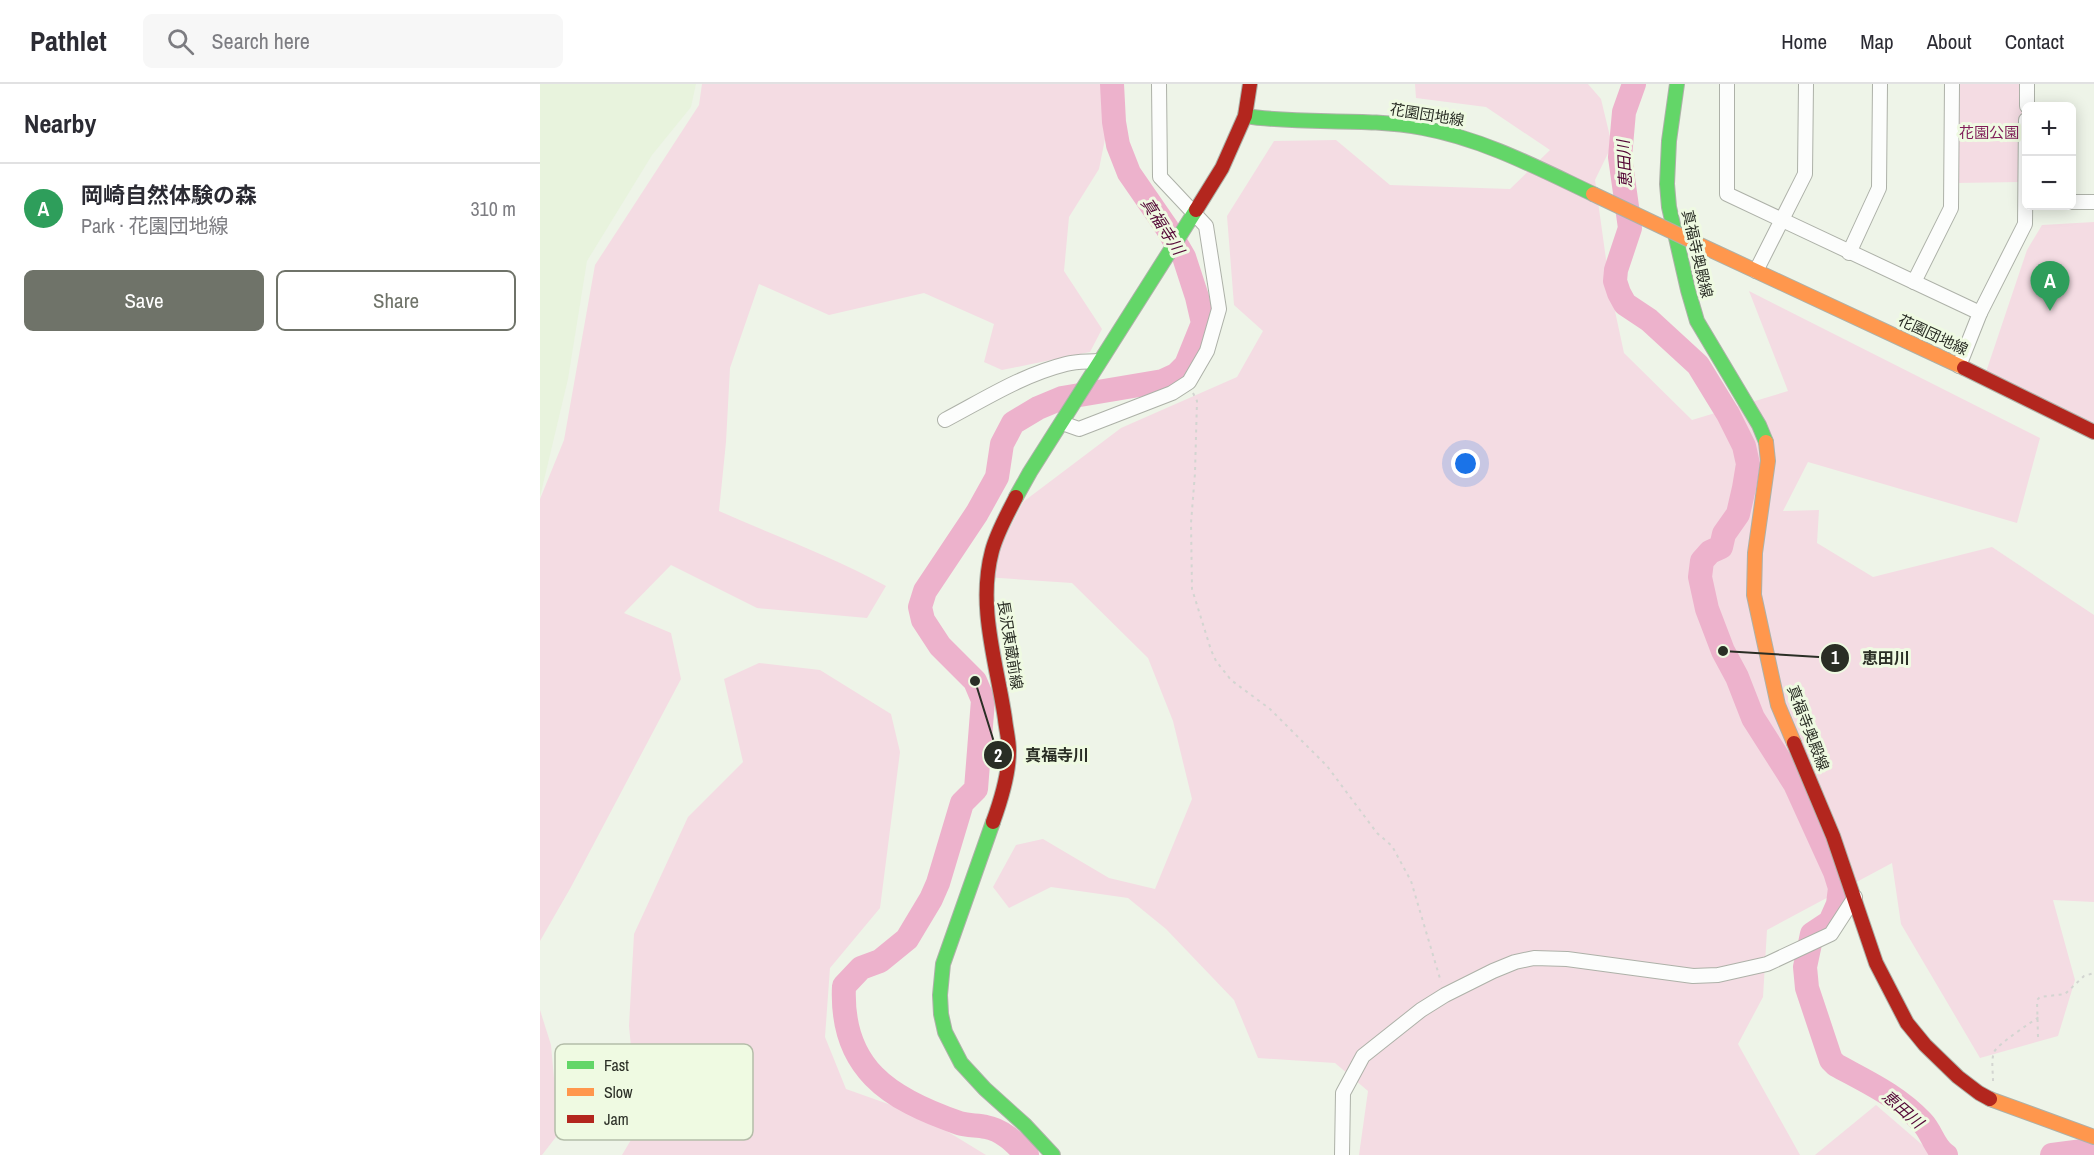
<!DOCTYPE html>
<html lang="en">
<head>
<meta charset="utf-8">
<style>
  :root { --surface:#fff; --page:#f7f7f7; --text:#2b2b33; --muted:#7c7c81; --line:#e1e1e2; --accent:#6f7369 }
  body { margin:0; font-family:"Archivo Narrow","Noto Sans JP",sans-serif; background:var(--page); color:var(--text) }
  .controls { position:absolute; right:18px; top:18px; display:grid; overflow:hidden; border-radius:9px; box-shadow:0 3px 15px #0003 }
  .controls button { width:54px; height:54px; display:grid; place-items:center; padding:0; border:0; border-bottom:2px solid var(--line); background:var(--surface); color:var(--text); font:30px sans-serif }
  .you { position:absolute; left:926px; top:380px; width:21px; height:21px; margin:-15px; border:4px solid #fff; border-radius:50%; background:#1a73e8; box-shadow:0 0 0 9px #1a73e833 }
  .badge { display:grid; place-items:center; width:39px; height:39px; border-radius:50%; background:var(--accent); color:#fff; font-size:20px; font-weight:700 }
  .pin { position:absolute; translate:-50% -50px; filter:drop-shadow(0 2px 3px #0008) }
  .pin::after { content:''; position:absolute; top:32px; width:21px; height:18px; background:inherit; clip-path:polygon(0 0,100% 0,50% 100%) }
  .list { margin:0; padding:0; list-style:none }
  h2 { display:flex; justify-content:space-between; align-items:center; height:78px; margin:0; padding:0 24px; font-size:26px }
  h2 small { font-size:20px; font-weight:400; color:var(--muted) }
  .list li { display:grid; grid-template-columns:39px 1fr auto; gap:18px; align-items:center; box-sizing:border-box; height:90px; padding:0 24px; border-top:2px solid var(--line) }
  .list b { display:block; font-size:22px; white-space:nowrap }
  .list p { margin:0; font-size:20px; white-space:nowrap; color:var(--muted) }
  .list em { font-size:20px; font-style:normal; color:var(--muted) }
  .actions { display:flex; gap:12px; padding:18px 24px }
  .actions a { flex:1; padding:14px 0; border:2px solid var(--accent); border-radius:9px; text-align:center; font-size:21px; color:var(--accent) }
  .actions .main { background:var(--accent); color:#fff }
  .icon { flex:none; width:33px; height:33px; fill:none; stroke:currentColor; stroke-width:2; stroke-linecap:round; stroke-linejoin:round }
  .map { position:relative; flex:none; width:1554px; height:1071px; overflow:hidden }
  header { display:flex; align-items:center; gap:36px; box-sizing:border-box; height:84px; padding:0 30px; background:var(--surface); border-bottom:2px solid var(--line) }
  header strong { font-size:28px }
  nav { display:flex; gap:33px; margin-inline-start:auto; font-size:21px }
  .search { width:420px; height:54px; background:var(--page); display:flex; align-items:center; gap:15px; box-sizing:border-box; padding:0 21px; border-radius:9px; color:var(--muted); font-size:22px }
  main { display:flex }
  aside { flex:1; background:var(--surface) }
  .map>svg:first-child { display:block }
</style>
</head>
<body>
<header>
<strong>Pathlet</strong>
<div class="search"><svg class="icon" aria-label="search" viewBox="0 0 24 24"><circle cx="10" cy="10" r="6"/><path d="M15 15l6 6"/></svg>Search here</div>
<nav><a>Home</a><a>Map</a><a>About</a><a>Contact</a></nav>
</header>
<main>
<aside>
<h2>Nearby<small></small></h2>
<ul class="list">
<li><span class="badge" style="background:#2e9e5b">A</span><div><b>岡崎自然体験の森</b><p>Park · 花園団地線</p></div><em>310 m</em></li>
</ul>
<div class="actions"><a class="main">Save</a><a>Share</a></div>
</aside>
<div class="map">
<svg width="1554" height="1071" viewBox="0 0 1554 1071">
  <rect width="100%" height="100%" fill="#eef4e8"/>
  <path fill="#e8f3dd" d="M0,0H156L151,23L112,71L47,177L28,295L0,413Z"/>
  <g fill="#f4dce3">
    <path d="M162,0H564L566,50L559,85L529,133L524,187L562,245L550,268L462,286L444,278L454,240L384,209L289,231L219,200L190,284L186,358L179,427C235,452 292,472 346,502L327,534L217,524L131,481L84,529L131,549L141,595L31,803L0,857V415L24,356L55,181L159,21Z"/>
    <path d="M875,0H1048L1061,15L1072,61L1055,96L1070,204L1084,269L1152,336L1248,307L1209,207L1500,354L1477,439L1268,378L1243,427L1279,426L1277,459L1333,493L1452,463L1554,531V818L1513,816L1535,896L1518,952L1440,974L1361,840L1352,779L1227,846L1223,913L1198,960L1260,1071H819L828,1007L795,979L718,974L694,916L626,845L588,814L511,803L469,824L453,803L476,761L503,755L569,794L615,805L652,715L633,637L608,574L532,499L445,493L483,418L581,344L697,293L723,247L694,221L687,132L734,57L796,56L850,101L970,105L1010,66L946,23L876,14Z"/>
    <path d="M1415,0H1483L1481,98L1415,99Z"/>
    <path d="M1554,138V341L1446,288L1487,166L1502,141Z"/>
    <path d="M219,579L280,586L351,630L360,668L340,824L290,884L285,953L306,1005L382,1032L446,1071H82L104,1034L95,1005L89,942L94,850L148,733L203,678L184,595Z"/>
    <path d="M0,926L11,961L19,1049L2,1071H0Z"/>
    <path d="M1336,1021L1394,1071H1275Z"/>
  </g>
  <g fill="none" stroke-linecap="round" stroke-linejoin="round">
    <g stroke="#edb2cc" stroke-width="24">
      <path d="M1094,0L1084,28L1080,73L1090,144L1076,186L1075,197L1079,209L1085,220L1109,236L1158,281L1188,330L1204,362L1208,380L1204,404L1198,430L1184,450L1181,463L1170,468L1162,477L1160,493L1167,525L1183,567L1197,593L1213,634L1255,700L1295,788L1300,804L1298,820L1290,838L1272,850L1265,883L1267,904L1291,976L1296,981C1327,998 1358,1012 1382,1038C1392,1048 1394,1064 1406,1071"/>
      <path d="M487,1071C475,1059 463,1046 446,1043C437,1041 428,1042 419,1039C349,1015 300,984 304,902L321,884L340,877L367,855L391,815L398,799L422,719L436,705L443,616L435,597L400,562L383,536L380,523L385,507L437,429L457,393L462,360L473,339L498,324L522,314L623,297L636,291L646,281L663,239L657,213L644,173L627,144L589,89L578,61L574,38L572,0"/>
      <path d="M1512,1071L1543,1067L1554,1069"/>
    </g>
    <g stroke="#adb1a8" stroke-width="16">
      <g id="street">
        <path d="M1187,0V110L1440,229"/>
        <path d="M1487,22V0"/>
        <path d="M1532,118H1554"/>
        <path d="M1309,169L1339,104L1340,0"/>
        <path d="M1216,187L1265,90L1266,0"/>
        <path d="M1374,198L1411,124L1412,0"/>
        <path d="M1419,282L1440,229L1485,140L1486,36"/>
        <path d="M405,336C445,315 482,291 526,280C537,277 548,278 559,277"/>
        <path d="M522,339L539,345L632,309L649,298L667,267L679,225L666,142L620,93L619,0"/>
        <path d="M802,1071L803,1009L823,972L881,926L905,911L953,887L975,878L994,874L1027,875L1153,892L1178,891L1227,880L1291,850L1315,813"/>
      </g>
    </g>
    <g stroke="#adb1a8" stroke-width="16">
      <g id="fast">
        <path d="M1137,0L1129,57L1127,100L1129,123L1148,206L1157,237L1219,341L1226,358"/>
        <path d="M705,32C764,41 824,33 883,44C943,55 998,84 1053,110"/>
        <path d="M476,413L490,388L656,126"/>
        <path d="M453,738L403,880L400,911L401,930L405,948L421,979L445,1005L485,1041L513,1071"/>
      </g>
    </g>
    <g stroke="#adb1a8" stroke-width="16">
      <g id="slow">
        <path d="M1158,160L1424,284"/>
        <path d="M1226,358L1228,377L1215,469L1214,511L1238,621L1254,659"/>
        <path d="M1450,1015L1554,1053"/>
      </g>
    </g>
    <g stroke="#adb1a8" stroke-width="16">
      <g id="jam">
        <path d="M656,126L682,84L705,32L710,0"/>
        <path d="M1424,284L1554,348"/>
        <path d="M1254,659L1293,752L1336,879L1367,939L1385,961L1418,993L1439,1009L1450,1015"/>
        <path d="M453,738C461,716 469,691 469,667C469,656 466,645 465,635C457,580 437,523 452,467C457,448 467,431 476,413"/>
      </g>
    </g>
    <g stroke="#d3d5d1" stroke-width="2" stroke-dasharray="3 4.5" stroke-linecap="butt">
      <path d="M653,309L657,317L655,389L651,439L652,505L671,566L676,577L691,596L730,625L787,682L837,749L852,762L871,797L901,898"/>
      <path d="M1498,953L1497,916L1500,913L1525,910L1544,892L1554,889"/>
      <path d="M1453,997C1453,988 1451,977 1454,968C1458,960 1490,939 1499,933"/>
    </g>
    <use href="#street" stroke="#fcfdfc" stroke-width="14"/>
    <use href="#fast" stroke="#63d668" stroke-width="14"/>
    <use href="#slow" stroke="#ff974d" stroke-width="14"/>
    <use href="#jam" stroke="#b3261e" stroke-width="14"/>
    <g stroke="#adb1a8" stroke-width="16" stroke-linecap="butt">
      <path id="slow-bridge" d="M1053,110L1158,160"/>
    </g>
    <use href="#slow-bridge" stroke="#ff974d" stroke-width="14"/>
  </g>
  <g text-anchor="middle" stroke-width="6" stroke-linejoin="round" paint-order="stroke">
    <g font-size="15" fill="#2a2e25" stroke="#effae2">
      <text transform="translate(887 31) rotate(9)" y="5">花園団地線</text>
      <text transform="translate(1157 170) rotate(77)" y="5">真福寺奥殿線</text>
      <text transform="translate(1393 251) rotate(25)" y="5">花園団地線</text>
      <text transform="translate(470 561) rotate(81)" y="5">長沢東蔵前線</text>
      <text transform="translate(1268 644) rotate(69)" y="5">真福寺奥殿線</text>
    </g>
    <g font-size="15" fill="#811d58" stroke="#effae2">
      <text x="1449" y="54">花園公園</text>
    </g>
    <g font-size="16" font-style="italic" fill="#540636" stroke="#effae2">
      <text transform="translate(1084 80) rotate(-93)" y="6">恵田川</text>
      <text transform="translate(623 142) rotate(57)" y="6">真福寺川</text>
      <text transform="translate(1363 1025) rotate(41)" y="6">恵田川</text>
    </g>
  </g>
  <rect x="15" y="960" width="198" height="96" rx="9" fill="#effae2" stroke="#b4bda9" stroke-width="1.5"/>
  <rect x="27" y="977" width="27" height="8" fill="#63d668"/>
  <rect x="27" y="1004" width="27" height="8" fill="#ff974d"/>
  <rect x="27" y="1031" width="27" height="8" fill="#b3261e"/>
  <g font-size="16" fill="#2a2e25">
    <text x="64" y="987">Fast</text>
    <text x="64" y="1014">Slow</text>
    <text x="64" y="1041">Jam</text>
  </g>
  <path fill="none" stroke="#2a2e25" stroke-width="2" d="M1183 567L1295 574M435 597L458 671"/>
  <g fill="#2a2e25" stroke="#effae2" stroke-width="2">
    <circle cx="1183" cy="567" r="6"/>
    <circle cx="435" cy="597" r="6"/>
    <circle cx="1295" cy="574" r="15"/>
    <circle cx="458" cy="671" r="15"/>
  </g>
  <g font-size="18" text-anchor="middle" font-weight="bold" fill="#fff">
    <text x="1295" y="580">1</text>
    <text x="458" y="678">2</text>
  </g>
  <g font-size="16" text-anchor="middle" font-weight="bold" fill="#2a2e25" stroke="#effae2" stroke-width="6" stroke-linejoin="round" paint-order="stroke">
    <text x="1346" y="580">恵田川</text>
    <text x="517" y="677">真福寺川</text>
  </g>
</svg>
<div class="controls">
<button>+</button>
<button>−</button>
</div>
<div class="you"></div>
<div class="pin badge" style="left:1510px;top:227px;background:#2e9e5b">A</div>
</div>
</main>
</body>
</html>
